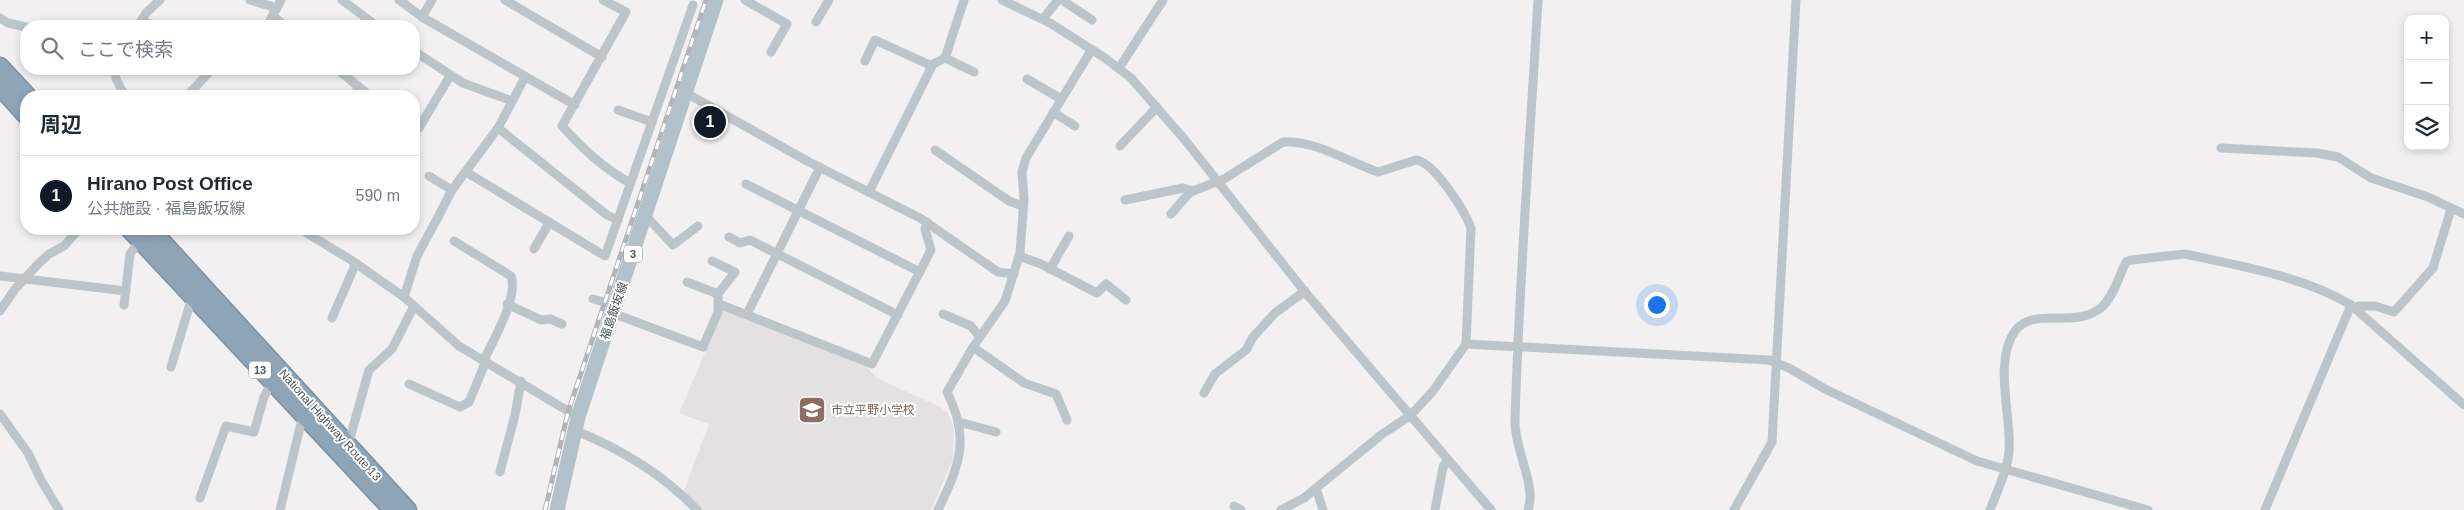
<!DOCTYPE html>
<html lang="ja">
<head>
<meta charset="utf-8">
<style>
  :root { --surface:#fff; --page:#f6f6f7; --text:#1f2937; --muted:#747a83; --line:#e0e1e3; --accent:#111827 }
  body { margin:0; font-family:Helvetica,"Noto Sans JP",sans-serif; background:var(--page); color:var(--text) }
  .controls { position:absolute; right:15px; top:15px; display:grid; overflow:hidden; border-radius:10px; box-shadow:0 2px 8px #0003 }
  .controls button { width:45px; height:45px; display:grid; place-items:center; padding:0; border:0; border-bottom:1px solid var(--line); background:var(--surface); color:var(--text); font:25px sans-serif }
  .you { position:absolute; left:1656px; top:304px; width:18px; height:18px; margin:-12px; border:4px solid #fff; border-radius:50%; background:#1a73e8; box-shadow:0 0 0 8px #1a73e833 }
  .badge { display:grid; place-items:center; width:32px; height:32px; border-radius:50%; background:var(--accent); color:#fff; font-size:16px; font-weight:700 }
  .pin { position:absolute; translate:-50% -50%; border:2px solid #fff; box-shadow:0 1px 5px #0006 }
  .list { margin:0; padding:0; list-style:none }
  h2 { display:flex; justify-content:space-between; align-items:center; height:65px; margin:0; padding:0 20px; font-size:21px }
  h2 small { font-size:16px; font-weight:400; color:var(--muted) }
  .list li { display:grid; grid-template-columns:32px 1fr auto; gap:15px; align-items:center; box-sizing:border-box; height:80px; padding:0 20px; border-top:1px solid var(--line) }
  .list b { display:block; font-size:19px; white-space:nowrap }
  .list p { margin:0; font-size:16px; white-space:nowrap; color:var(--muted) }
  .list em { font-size:16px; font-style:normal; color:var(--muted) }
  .icon { flex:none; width:28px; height:28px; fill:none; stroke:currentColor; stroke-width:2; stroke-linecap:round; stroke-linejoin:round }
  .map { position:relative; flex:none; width:2464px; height:510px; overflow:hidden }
  .search { position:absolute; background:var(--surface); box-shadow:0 2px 8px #0003; left:20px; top:20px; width:400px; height:55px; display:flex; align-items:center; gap:12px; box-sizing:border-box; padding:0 18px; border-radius:20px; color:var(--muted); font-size:19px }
  .panel { position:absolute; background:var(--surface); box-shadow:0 2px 8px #0003; left:20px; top:90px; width:400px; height:145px; border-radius:20px }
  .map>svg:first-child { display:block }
</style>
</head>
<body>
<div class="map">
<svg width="2464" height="510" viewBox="0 0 2464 510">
  <rect width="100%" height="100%" fill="#f2f0f0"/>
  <path fill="#e3e1e1" d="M724,309L868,368L877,378L940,407L948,413L954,428L953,459L931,510H701L684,491L709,424L679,413Z"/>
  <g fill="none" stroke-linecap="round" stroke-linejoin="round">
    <g stroke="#7991a4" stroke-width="19">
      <g id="highway">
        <path d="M0,66L28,96"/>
        <path d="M0,87L26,116"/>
        <path d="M129,229L392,510"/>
        <path d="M151,229L408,510"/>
      </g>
    </g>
    <g stroke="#bdc5ca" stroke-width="9">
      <path d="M250,0L277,8"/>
      <path d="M342,0L377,26"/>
      <path d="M399,0L422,17L575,105"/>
      <path d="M505,0L602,57"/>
      <path d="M603,0L626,12L562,126C583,149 603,168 630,183"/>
      <path d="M745,0L787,24L771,52"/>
      <path d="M1002,0L1050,23L1105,58L1131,78L1185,140L1305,292L1491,510"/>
      <path d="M1062,0L1092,20"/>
      <path d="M273,16L285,26"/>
      <path d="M422,17L432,0"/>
      <path d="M0,18L8,23L26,27"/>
      <path d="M1043,19L1058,0"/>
      <path d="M141,21L158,26"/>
      <path d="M816,22L829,0"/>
      <path d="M138,26L146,13L160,0"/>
      <path d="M265,26L269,22L281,0"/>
      <path d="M414,51L463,83L512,101"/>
      <path d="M945,58L974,72"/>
      <path d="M865,61L875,40L932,66"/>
      <path d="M1119,68L1163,0"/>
      <path d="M115,69L116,79L125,96"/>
      <path d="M337,69L370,96"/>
      <path d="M1027,79L1061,99"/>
      <path d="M686,93L809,162L920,218L998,272L1014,274"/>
      <path d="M187,96L212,69"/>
      <path d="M355,96L358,86"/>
      <path d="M618,110L652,122"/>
      <path d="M1053,112L1075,126"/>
      <path d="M419,128L450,76"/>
      <path d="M498,128L607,215L618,220"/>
      <path d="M1120,146L1157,107"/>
      <path d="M2221,148L2317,153L2338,157L2371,178L2428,197L2464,214"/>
      <path d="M935,150L1009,201L1023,206"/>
      <path d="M466,172L605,256L693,5"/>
      <path d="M429,176L452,190"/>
      <path d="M746,184L920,272"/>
      <path d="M869,192L933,64L945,58L964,0"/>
      <path d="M1125,200L1183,188L1193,191"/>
      <path d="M1171,214L1190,192L1224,179L1283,142C1316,140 1348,162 1378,172L1416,160C1434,162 1465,211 1471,228L1466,344L1433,391L1411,415L1381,435L1304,498L1281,510"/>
      <path d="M646,216L673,245L698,226"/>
      <path d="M300,229L351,260L404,297L459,346L578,417"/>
      <path d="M729,237L740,243L750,240L898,315"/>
      <path d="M454,241L511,276C519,296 493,341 484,360"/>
      <path d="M534,249L549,223"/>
      <path d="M1019,256L1041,264L1097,293L1106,284L1126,300"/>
      <path d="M1050,269L1069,236"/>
      <path d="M0,276L126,291"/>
      <path d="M687,282L718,294"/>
      <path d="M404,297L417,256L437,219L452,190L498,128L525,77"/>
      <path d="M593,299L616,305"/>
      <path d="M507,304L541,320L550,319L562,324"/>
      <path d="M719,304L872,364L931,250L925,229L927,222"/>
      <path d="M124,305L130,254L140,240"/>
      <path d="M2356,309L2359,306H2375L2394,312L2433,268L2451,209"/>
      <path d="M0,311L15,289L38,264L49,254L64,246L79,229"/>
      <path d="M612,313L703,347L718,312V294L735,272L712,261"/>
      <path d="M747,314L820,167"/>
      <path d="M943,314L971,326L980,337"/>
      <path d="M332,318L356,263"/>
      <path d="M1466,344L1769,360L1789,368L1825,389L1977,461L2148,510"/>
      <path d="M973,347L1024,383L1056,394L1067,420"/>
      <path d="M171,367L192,297"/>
      <path d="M409,384L460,407L469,402L486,361"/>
      <path d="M1204,393L1215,374L1246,350L1253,337L1275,313L1305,291"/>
      <path d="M0,414L28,453L41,480L59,510"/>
      <path d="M959,422L996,432"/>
      <path d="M574,430C621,449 662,473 697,510"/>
      <path d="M348,445L369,370L392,349L414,306"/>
      <path d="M500,472L515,415L521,381"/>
      <path d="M1316,488L1323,510"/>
      <path d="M200,498L226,426L254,432L264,397L272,382"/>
      <path d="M1234,506L1241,510"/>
      <path d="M280,510L303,415"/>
      <path d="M938,510C959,466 971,439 947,392L973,347L1005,301L1020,253L1024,199L1022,172L1026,158L1092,49"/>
      <path d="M1435,510L1443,467L1448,459"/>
      <path d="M1528,510C1537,486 1514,448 1515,421C1519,281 1530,140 1538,0"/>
      <path d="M1734,510L1772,442L1796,0"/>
      <path d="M1990,510C1997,492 2007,471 2009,452C2012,417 1993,362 2015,331C2034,305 2076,331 2103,306C2114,295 2119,276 2126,262L2131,260L2185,254L2199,257C2250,268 2306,278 2351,305L2464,405"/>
      <path d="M2265,510L2351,305"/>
    </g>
    <path stroke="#b3c1cb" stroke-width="15" d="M557,510L578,417L716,0"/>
    <use href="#highway" stroke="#8ea5b8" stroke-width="16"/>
    <g stroke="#b3b5b9" stroke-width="5">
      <path id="rail" d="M545,510L568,412L706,0"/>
    </g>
    <use href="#rail" stroke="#fff" stroke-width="3" stroke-dasharray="9" stroke-linecap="butt"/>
  </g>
  <defs>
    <g id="school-square" transform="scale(1.4375)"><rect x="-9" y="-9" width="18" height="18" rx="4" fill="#8d6e63" stroke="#fff"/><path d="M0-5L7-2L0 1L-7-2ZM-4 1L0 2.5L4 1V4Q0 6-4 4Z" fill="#fff"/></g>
  </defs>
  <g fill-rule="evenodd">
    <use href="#school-square" x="812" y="410"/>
  </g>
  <g text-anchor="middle" stroke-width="4" stroke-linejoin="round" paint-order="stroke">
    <g fill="#fff" stroke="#80878c" stroke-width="1">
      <rect x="624" y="245.5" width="18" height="17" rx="4"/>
      <rect x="249" y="361.5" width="22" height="17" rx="4"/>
    </g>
    <g font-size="11" font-weight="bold" fill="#4a545b">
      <text x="633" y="258">3</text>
      <text x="260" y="374">13</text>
    </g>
    <g font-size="12" fill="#4a545b" stroke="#fff">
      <text transform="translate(614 311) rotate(-71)" y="4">福島飯坂線</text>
      <text transform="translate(330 425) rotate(48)" y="4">National Highway Route 13</text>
    </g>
    <g font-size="12" fill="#785e54" stroke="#fff" text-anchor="start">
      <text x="831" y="414">市立平野小学校</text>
    </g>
  </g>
</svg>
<div class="controls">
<button>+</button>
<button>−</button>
<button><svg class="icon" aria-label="layers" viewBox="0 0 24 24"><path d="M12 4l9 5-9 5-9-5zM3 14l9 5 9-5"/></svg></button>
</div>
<div class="you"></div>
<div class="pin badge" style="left:710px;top:122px">1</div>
<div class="search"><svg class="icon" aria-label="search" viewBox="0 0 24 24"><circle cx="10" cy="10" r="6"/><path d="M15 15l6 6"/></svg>ここで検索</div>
<section class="panel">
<h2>周辺<small></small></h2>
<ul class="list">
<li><span class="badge">1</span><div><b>Hirano Post Office</b><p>公共施設 · 福島飯坂線</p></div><em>590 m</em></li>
</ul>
</section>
</div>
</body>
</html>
